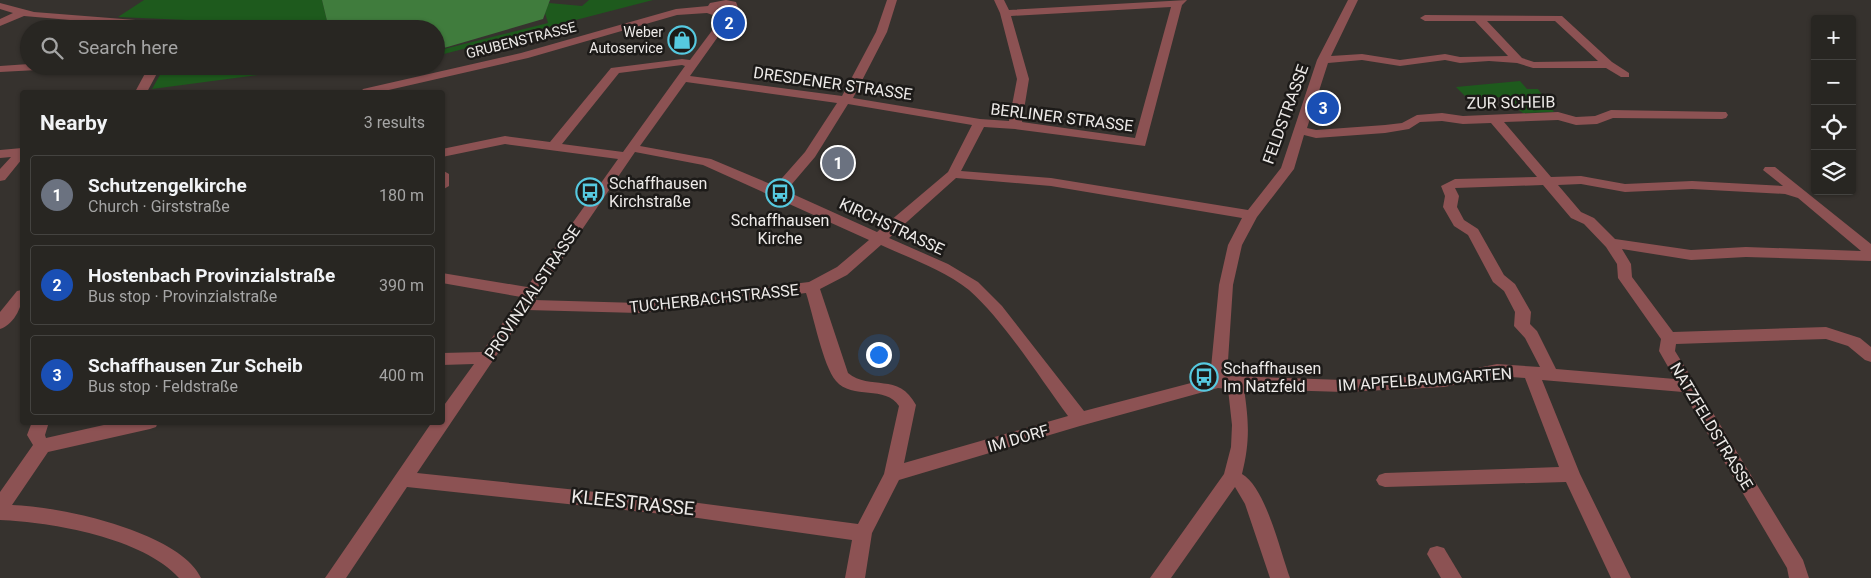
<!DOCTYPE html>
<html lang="en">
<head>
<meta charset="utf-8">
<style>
  :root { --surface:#282622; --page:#34322f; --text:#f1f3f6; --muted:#a5a5a5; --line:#444340; --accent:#8c9099 }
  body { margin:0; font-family:Roboto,sans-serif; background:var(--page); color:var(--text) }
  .controls { position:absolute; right:15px; top:15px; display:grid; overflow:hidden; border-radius:5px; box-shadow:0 1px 4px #0004 }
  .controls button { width:45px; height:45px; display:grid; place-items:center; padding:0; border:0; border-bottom:1px solid var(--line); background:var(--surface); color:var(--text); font:25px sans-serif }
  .you { position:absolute; left:878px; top:354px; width:18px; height:18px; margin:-12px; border:4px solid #fff; border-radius:50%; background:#1a73e8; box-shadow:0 0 0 8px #1a73e833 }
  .badge { display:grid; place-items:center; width:32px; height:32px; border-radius:50%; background:var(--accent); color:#fff; font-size:16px; font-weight:700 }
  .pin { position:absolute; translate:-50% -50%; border:2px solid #fff; box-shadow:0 1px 5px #0006 }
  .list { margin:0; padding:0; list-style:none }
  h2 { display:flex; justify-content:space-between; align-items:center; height:65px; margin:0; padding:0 20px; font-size:21px }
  h2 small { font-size:16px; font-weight:400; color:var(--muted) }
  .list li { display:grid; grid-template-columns:32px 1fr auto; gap:15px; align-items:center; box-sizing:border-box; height:80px; margin:0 10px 10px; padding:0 10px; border:1px solid var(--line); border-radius:5px }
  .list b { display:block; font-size:19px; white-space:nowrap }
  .list p { margin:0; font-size:16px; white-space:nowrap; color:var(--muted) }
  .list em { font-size:16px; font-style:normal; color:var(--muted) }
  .icon { flex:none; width:28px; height:28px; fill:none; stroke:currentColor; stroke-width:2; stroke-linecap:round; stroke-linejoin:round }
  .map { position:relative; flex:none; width:1871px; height:578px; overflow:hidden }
  .search { position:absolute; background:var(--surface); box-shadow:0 1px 4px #0004; left:20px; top:20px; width:425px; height:55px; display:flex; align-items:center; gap:12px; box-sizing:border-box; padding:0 18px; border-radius:28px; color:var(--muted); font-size:19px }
  .panel { position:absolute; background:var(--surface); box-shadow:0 1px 4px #0004; left:20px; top:90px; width:425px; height:335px; border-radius:5px }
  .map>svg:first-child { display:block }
</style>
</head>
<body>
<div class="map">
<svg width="1871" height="578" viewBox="0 0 1871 578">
  <rect width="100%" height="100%" fill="#36322e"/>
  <g fill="#1e5a1d">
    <path d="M144,0H322L329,29H183L186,20L118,17Z"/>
    <path d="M589,0H653L436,56V51L548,23L545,13L549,3L582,6Z"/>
    <path d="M165,66H325L152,89Z"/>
    <path d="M1520,81L1527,89H1538L1554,112L1523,113L1501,97L1469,100L1456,87Z"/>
  </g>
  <path fill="#407c3d" d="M322,0H550L543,19L444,48L436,44V29H329Z"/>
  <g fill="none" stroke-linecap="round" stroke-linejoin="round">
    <g fill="#8c5253" fill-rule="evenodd">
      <path d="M726,0L736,2L739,10L729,16L727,24L690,76L842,96L876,32L887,0H897L887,32L853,98L980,119L1009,121L1017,79L1000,13L994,0H1004L1009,10L1187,0L1182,5L1145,146L1015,129L984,127L961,171L1051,178L1248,210L1281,168L1317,60L1348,0H1358L1331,56L1362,54L1400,60L1445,54L1460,57L1508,56L1475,21H1425L1420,18L1425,15L1562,16L1612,62L1629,73V77H1621L1606,68H1533L1517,63L1489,61L1460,63L1445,60L1400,66L1362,60L1328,63L1307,128L1316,130L1385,125L1402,123L1417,115L1442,113L1463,116L1558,112L1576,117L1595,116L1611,110L1726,112L1728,115L1726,118L1722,119L1613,118L1597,124L1576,125L1558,120L1504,122L1551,177L1581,176L1625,184L1692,181L1783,186L1763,170L1765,167H1775L1871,244V261L1746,257L1691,260L1622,249L1631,264L1632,277L1673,332L1826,327L1860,338L1871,347V362L1865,360L1848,346L1826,339L1676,344L1675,351L1803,560L1809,578H1789L1787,568L1683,392L1542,380L1580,474L1631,578H1611L1566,482L1385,487L1379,485L1376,480L1379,475L1385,473L1559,467L1525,378L1497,376L1444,387L1344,392L1244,389C1249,422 1250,442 1242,474C1266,488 1280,551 1290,578H1270L1245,504L1235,487L1171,578H1150L1224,474L1231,447L1232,425L1228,389L1218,388L1080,426L899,480L872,533L865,578H845L852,540L691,517L407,487L346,578H325L432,422H442V408L474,364L442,365V353L482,352L521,297L442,283V273L527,287L618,159L505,144L442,157V149L505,136L550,142L611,68L682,59L690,60L717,24L718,17L707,13L677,15L528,58L380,92H361L363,89L521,53L676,9L708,6L710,3ZM725,6L728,9L722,11L717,9ZM1171,7L1135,138L1022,122L1029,79L1011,16ZM1487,21H1555L1598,61L1534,62L1522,58ZM682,65L685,66L623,152L562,144L619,73ZM686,82L837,103L805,152L775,186L711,159L640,146ZM848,104L972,125L948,172L877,232L786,191L815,157ZM1442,121L1463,124L1491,123L1537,177L1455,179L1441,186L1445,196L1443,207L1454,226L1468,235L1493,282L1504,291L1515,312L1514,326L1525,338L1540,367L1497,364L1444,375L1344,380L1227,376L1233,285L1242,245L1257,217L1294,169L1304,135L1316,138L1385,133L1409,129L1420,122ZM635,152L703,165L869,240L837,267L809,282L639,303L534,300ZM956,178L1051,186L1242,218L1228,245L1219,285L1210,378L1084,411L1002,306L978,282L948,264L889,238ZM1581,184L1625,192L1692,189L1785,194L1798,198L1861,251L1746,247L1691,250L1615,239L1594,218L1581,212L1558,185ZM1543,185L1571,218L1584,224L1606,247L1617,264L1618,278L1661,339L1659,351L1675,379L1556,369L1537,331L1530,324L1531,312L1515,284L1504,275L1478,229L1464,220L1457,207L1459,196L1455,188ZM881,245C909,258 944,270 969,290C1004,321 1039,377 1068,416L904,463L916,405C899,372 870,391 848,373L820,289L847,275ZM806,293C813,314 823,366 836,381C852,400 886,385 899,406L884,474L858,524L691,502L417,473L527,310L639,313Z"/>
      <path d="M0,3L34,12L161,22L173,29L24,16L0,26V19L13,13L0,9Z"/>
      <path d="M29,64V66H62L56,69L0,72V66Z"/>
      <path d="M149,66H161L147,92H135Z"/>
      <path d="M22,148V159L5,180L0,181V169L11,157L0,158V150Z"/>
      <path d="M442,170L449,174V186L442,190Z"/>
      <path d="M22,290C24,304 15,324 0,329V312L17,291Z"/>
      <path d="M32,422H49L45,435L46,438L117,422H158L156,427L150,429L48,452L12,505C59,506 180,532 201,578H179C143,538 52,522 0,520V492L33,445L27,435Z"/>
      <path d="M1437,546L1444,548L1462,578H1441L1427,554L1430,548Z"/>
    </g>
  </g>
  <defs>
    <g id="shop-ring" transform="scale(1.4375)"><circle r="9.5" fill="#1c1a18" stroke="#56c9e0" stroke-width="1.5"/><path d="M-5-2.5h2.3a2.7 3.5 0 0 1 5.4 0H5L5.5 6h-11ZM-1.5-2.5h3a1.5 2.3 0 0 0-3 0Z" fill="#56c9e0"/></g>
    <g id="bus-ring" transform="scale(1.4375)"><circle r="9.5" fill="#1c1a18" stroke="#56c9e0" stroke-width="1.5"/><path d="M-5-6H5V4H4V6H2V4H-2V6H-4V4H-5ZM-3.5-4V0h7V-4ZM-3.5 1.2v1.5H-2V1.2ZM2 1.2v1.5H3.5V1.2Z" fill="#56c9e0"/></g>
  </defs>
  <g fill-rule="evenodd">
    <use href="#shop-ring" x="682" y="40"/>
    <use href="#bus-ring" x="590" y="192"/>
    <use href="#bus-ring" x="780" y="193"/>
    <use href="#bus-ring" x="1204" y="377"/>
  </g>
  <g text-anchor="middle" stroke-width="5" stroke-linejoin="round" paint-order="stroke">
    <g font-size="14" fill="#edeae8" stroke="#1c1a18" text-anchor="end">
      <text x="663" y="37">Weber<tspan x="663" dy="16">Autoservice</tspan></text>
    </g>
    <g font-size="14" fill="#edeae8" stroke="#1c1a18">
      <text transform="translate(521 40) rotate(-14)" y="5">GRUBENSTRASSE</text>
    </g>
    <g font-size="16" fill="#edeae8" stroke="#1c1a18">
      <text transform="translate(833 83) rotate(8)" y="6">DRESDENER STRASSE</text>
      <text transform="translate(1511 102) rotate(-1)" y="6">ZUR SCHEIB</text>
      <text transform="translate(1285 114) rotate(-70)" y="6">FELDSTRASSE</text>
      <text transform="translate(1062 117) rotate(7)" y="6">BERLINER STRASSE</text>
      <text transform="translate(892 226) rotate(25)" y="6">KIRCHSTRASSE</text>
      <text transform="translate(532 292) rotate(-56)" y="6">PROVINZIALSTRASSE</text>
      <text transform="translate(714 298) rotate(-6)" y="6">TUCHERBACHSTRASSE</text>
      <text transform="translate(1425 379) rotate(-4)" y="6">IM APFELBAUMGARTEN</text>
      <text transform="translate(1712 426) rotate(59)" y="6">NATZFELDSTRASSE</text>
      <text transform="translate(1018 438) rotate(-16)" y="6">IM DORF</text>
    </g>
    <g font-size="16" fill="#edeae8" stroke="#1c1a18" text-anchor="start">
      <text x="609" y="189">Schaffhausen<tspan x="609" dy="18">Kirchstraße</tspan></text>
      <text x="780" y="226" text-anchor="middle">Schaffhausen<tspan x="780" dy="18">Kirche</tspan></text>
      <text x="1223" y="374">Schaffhausen<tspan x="1223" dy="18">Im Natzfeld</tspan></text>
    </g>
    <g font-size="19" fill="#edeae8" stroke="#1c1a18">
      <text transform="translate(633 502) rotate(6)" y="7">KLEESTRASSE</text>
    </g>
  </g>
</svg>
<div class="controls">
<button>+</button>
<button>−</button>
<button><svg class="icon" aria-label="locate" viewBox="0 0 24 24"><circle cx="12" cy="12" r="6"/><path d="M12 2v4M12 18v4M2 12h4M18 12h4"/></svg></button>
<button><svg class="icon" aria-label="layers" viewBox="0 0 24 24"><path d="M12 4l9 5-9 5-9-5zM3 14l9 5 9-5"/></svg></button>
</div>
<div class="you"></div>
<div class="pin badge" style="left:838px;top:163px;background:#6b7280">1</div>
<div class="pin badge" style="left:729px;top:23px;background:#1a4fb4">2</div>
<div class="pin badge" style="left:1323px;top:108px;background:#1a4fb4">3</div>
<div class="search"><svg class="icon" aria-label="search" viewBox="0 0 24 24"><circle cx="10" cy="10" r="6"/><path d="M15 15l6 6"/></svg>Search here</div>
<section class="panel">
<h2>Nearby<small>3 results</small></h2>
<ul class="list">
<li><span class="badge" style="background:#6b7280">1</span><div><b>Schutzengelkirche</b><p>Church · Girststraße</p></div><em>180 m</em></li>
<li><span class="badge" style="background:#1a4fb4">2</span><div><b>Hostenbach Provinzialstraße</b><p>Bus stop · Provinzialstraße</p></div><em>390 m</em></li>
<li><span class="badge" style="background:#1a4fb4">3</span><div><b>Schaffhausen Zur Scheib</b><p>Bus stop · Feldstraße</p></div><em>400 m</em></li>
</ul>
</section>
</div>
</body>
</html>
